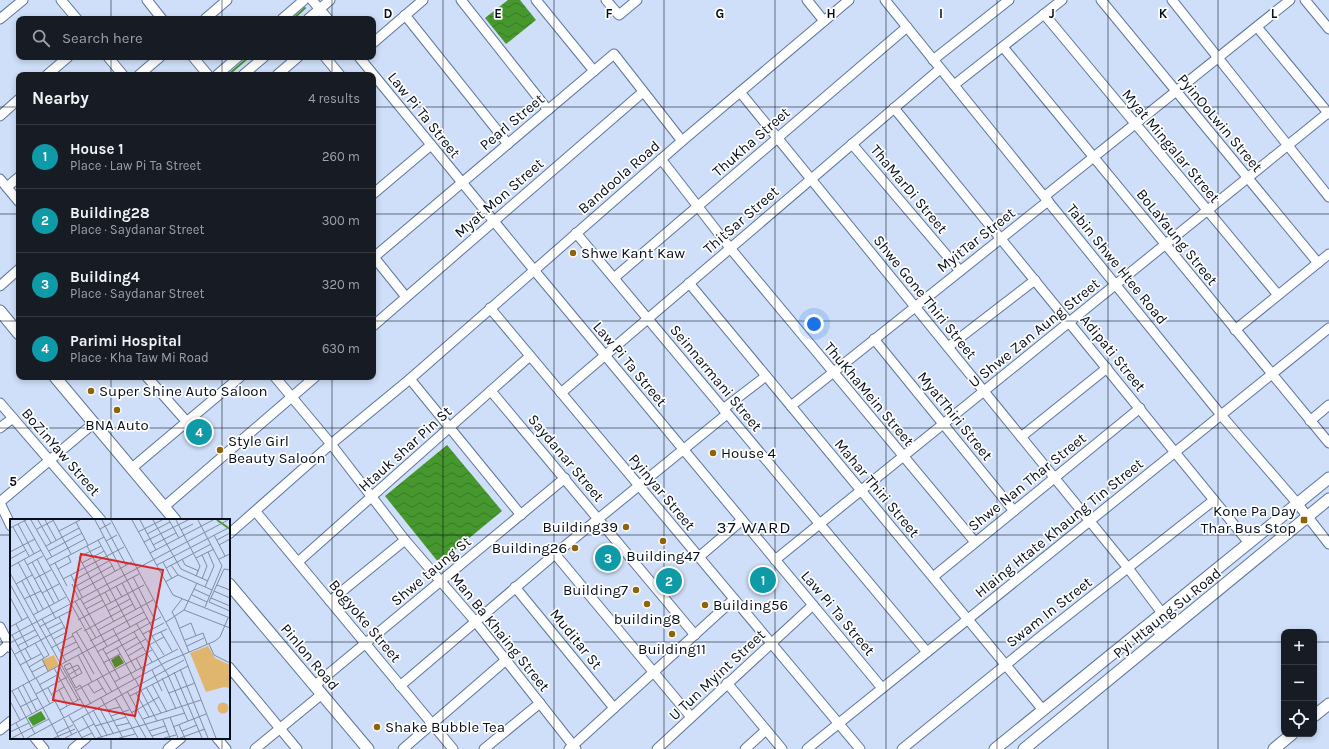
<!DOCTYPE html>
<html lang="en">
<head>
<meta charset="utf-8">
<style>
  :root { --surface:#171b24; --page:#242831; --text:#f1f3f6; --muted:#9ea1a6; --line:#363941; --accent:#8e6409 }
  body { margin:0; font-family:Karla,sans-serif; background:var(--page); color:var(--text) }
  .controls { position:absolute; right:12px; bottom:12px; display:grid; overflow:hidden; border-radius:8px; box-shadow:0 2px 6px #0003 }
  .controls button { width:36px; height:36px; display:grid; place-items:center; padding:0; border:0; border-bottom:1px solid var(--line); background:var(--surface); color:var(--text); font:20px sans-serif }
  .you { position:absolute; left:814px; top:324px; width:14px; height:14px; margin:-10px; border:3px solid #fff; border-radius:50%; background:#1a73e8; box-shadow:0 0 0 6px #1a73e833 }
  .badge { display:grid; place-items:center; width:26px; height:26px; border-radius:50%; background:var(--accent); color:#fff; font-size:13px; font-weight:700 }
  .pin { position:absolute; translate:-50% -50%; border:2px solid #fff; box-shadow:0 1px 4px #0006 }
  .list { margin:0; padding:0; list-style:none }
  h2 { display:flex; justify-content:space-between; align-items:center; height:52px; margin:0; padding:0 16px; font-size:17px }
  h2 small { font-size:13px; font-weight:400; color:var(--muted) }
  .list li { display:grid; grid-template-columns:26px 1fr auto; gap:12px; align-items:center; box-sizing:border-box; height:64px; padding:0 16px; border-top:1px solid var(--line) }
  .list b { display:block; font-size:15px; white-space:nowrap }
  .list p { margin:0; font-size:13px; white-space:nowrap; color:var(--muted) }
  .list em { font-size:13px; font-style:normal; color:var(--muted) }
  .icon { flex:none; width:22px; height:22px; fill:none; stroke:currentColor; stroke-width:2; stroke-linecap:round; stroke-linejoin:round }
  .map { position:relative; flex:none; width:1329px; height:749px; overflow:hidden }
  .search { position:absolute; background:var(--surface); box-shadow:0 2px 6px #0003; left:16px; top:16px; width:360px; height:44px; display:flex; align-items:center; gap:10px; box-sizing:border-box; padding:0 14px; border-radius:8px; color:var(--muted); font-size:15px }
  .panel { position:absolute; background:var(--surface); box-shadow:0 2px 6px #0003; left:16px; top:72px; width:360px; height:308px; border-radius:8px }
  .map>svg:first-child { display:block }
</style>
</head>
<body>
<div class="map">
<svg width="1329" height="749" viewBox="0 0 1329 749">
  <defs>
    <pattern id="water-waves" width="16" height="10" patternUnits="userSpaceOnUse"><rect width="16" height="10" fill="#46972d"/><path d="M0 5q4-4 8 0t8 0" fill="none" stroke="#387a26"/></pattern>
  </defs>
  <rect width="100%" height="100%" fill="#cfdff9"/>
  <g fill="url(#water-waves)">
    <path d="M508,0H520L536,20L506,44L485,18Z"/>
    <path d="M447,445L502,511L439,563L385,496Z"/>
  </g>
  <g fill="none" stroke-linecap="round" stroke-linejoin="round">
    <g stroke="#46972d" stroke-width="2">
      <path d="M293,19L305,8"/>
      <path d="M228,75L249,57"/>
    </g>
    <g stroke="#5d759b" stroke-width="11">
      <g id="minor">
        <path d="M61,0L77,19"/>
        <path d="M147,0L162,19"/>
        <path d="M312,0L328,19"/>
        <path d="M461,0L548,110"/>
        <path d="M536,0L594,71"/>
        <path d="M606,0L619,15L637,0"/>
        <path d="M807,0L824,21"/>
        <path d="M885,0L1221,415L1297,503L1329,544"/>
        <path d="M1101,0L1318,263"/>
        <path d="M1172,0L1329,197"/>
        <path d="M1305,0L1329,29"/>
        <path d="M1044,14L1278,295"/>
        <path d="M405,15L508,144"/>
        <path d="M0,19L23,0"/>
        <path d="M205,19L227,0"/>
        <path d="M282,19L304,0"/>
        <path d="M308,19L330,0"/>
        <path d="M1257,27L1329,114"/>
        <path d="M373,43L423,0"/>
        <path d="M1003,47L1329,443"/>
        <path d="M108,57L123,75"/>
        <path d="M193,57L208,75"/>
        <path d="M325,57L340,75"/>
        <path d="M359,57L534,270L882,688"/>
        <path d="M933,60L1009,0"/>
        <path d="M47,75L68,57"/>
        <path d="M139,75L160,57"/>
        <path d="M217,75L238,57"/>
        <path d="M243,75L264,57"/>
        <path d="M277,75L298,57"/>
        <path d="M954,85L1062,0"/>
        <path d="M740,92L1128,568L1162,613"/>
        <path d="M894,108L1249,543"/>
        <path d="M0,116L19,99"/>
        <path d="M852,144L960,271"/>
        <path d="M661,159L730,248L975,542"/>
        <path d="M0,179L19,202"/>
        <path d="M7,187L19,177"/>
        <path d="M373,194L431,145"/>
        <path d="M1045,196L1290,0"/>
        <path d="M576,233L927,652"/>
        <path d="M373,256L406,297"/>
        <path d="M373,258L614,54L682,141"/>
        <path d="M614,278L907,27"/>
        <path d="M689,283L1043,710"/>
        <path d="M0,286L19,269"/>
        <path d="M490,308L860,749"/>
        <path d="M373,326L643,92"/>
        <path d="M1235,330L1329,254"/>
        <path d="M874,339L1014,511"/>
        <path d="M948,347L1035,280"/>
        <path d="M147,377L187,422"/>
        <path d="M275,377L331,444L405,540L475,621L576,749"/>
        <path d="M410,379L521,515"/>
        <path d="M491,391L695,635"/>
        <path d="M561,393L940,69"/>
        <path d="M0,403L101,520"/>
        <path d="M791,406L1048,201"/>
        <path d="M723,409L766,376"/>
        <path d="M1310,421L1329,405"/>
        <path d="M0,428L13,418"/>
        <path d="M1021,437L1107,368"/>
        <path d="M132,468L240,377"/>
        <path d="M0,502L94,423"/>
        <path d="M0,503L11,526"/>
        <path d="M164,507L315,377"/>
        <path d="M256,512L453,749"/>
        <path d="M229,534L331,444L410,379L682,141L849,0"/>
        <path d="M555,554L691,717"/>
        <path d="M699,557L742,520"/>
        <path d="M775,560L1329,112"/>
        <path d="M298,562L530,356"/>
        <path d="M933,577L1140,408"/>
        <path d="M515,587L614,708"/>
        <path d="M330,601L405,540"/>
        <path d="M1151,623L1162,636"/>
        <path d="M0,627L11,648"/>
        <path d="M0,652L11,642"/>
        <path d="M229,667L297,749"/>
        <path d="M727,683L782,749"/>
        <path d="M314,686L565,478"/>
        <path d="M400,686L555,554L727,414"/>
        <path d="M0,730L11,721"/>
        <path d="M35,738L44,749"/>
        <path d="M217,738L226,749"/>
        <path d="M73,749L86,738"/>
        <path d="M168,749L181,738"/>
        <path d="M255,749L322,694"/>
        <path d="M403,749L506,660"/>
        <path d="M484,749L540,703"/>
        <path d="M569,749L734,599"/>
        <path d="M657,749L813,605"/>
        <path d="M745,749L766,730"/>
        <path d="M807,749L1329,328"/>
        <path d="M902,749L1040,637L1214,500"/>
      </g>
    </g>
    <g stroke="#5d759b" stroke-width="13">
      <g id="major">
        <path d="M0,311L19,334"/>
        <path d="M55,377L175,520"/>
        <path d="M229,584L368,749"/>
        <path d="M1314,716L1329,704"/>
        <path d="M995,749L1329,478"/>
        <path d="M1024,749L1329,499"/>
        <path d="M1274,749L1292,734"/>
      </g>
    </g>
    <use href="#minor" stroke="#fff" stroke-width="9"/>
    <use href="#major" stroke="#fff" stroke-width="11"/>
  </g>
  <path fill="none" stroke="#060e1c" stroke-width="1" stroke-opacity="0.55" d="M111,0V19M222,0V19M332,0V19M443,0V749M554,0V749M664,0V749M775,0V749M886,0V749M997,0V749M1108,0V749M1218,0V749M111,57V75M222,57V75M332,57V75M0,107H19M373,107H1329M0,214H19M373,214H1329M0,321H19M373,321H1329M111,377V520M222,377V520M332,377V749M0,428H1329M0,535H11M229,535H1329M0,642H11M229,642H1284M1314,642H1329M111,738V749M222,738V749"/>
  <g fill="#8e6409" stroke="#fff" stroke-width="1.5">
    <circle cx="573" cy="253" r="4"/>
    <circle cx="91" cy="391" r="4"/>
    <circle cx="117" cy="410" r="4"/>
    <circle cx="220" cy="450" r="4"/>
    <circle cx="713" cy="453" r="4"/>
    <rect x="1300" y="516" width="8" height="8" rx="2"/>
    <circle cx="626" cy="527" r="4"/>
    <circle cx="663" cy="541" r="4"/>
    <circle cx="575" cy="548" r="4"/>
    <circle cx="636" cy="590" r="4"/>
    <circle cx="647" cy="604" r="4"/>
    <circle cx="705" cy="605" r="4"/>
    <circle cx="672" cy="634" r="4"/>
    <circle cx="377" cy="727" r="4"/>
  </g>
  <g text-anchor="middle" stroke-width="3.5" stroke-linejoin="round" paint-order="stroke">
    <g font-size="15" fill="#060e1c" stroke="#fff">
      <text transform="translate(424 115) rotate(51)" y="5">Law Pi Ta Street</text>
      <text transform="translate(512 122) rotate(-40)" y="5">Pearl Street</text>
      <text transform="translate(1220 123) rotate(50)" y="5">PyinOoLwin Street</text>
      <text transform="translate(751 142) rotate(-41)" y="5">ThuKha Street</text>
      <text transform="translate(1171 146) rotate(50)" y="5">Myat Mingalar Street</text>
      <text transform="translate(619 177) rotate(-41)" y="5">Bandoola Road</text>
      <text transform="translate(909 189) rotate(50)" y="5">ThaMarDi Street</text>
      <text transform="translate(499 198) rotate(-41)" y="5">Myat Mon Street</text>
      <text transform="translate(741 220) rotate(-41)" y="5">ThitSar Street</text>
      <text transform="translate(1177 237) rotate(51)" y="5">BoLaYaung Street</text>
      <text transform="translate(976 240) rotate(-38)" y="5">MyitTar Street</text>
      <text transform="translate(1117 264) rotate(51)" y="5">Tabin Shwe Htee Road</text>
      <text transform="translate(925 297) rotate(51)" y="5">Shwe Gone Thiri Street</text>
      <text transform="translate(1034 333) rotate(-39)" y="5">U Shwe Zan Aung Street</text>
      <text transform="translate(1113 353) rotate(51)" y="5">Adipati Street</text>
      <text transform="translate(630 364) rotate(50)" y="5">Law Pi Ta Street</text>
      <text transform="translate(716 378) rotate(50)" y="5">Seinnarmani Street</text>
      <text transform="translate(869 394) rotate(50)" y="5">ThuKhaMein Street</text>
      <text transform="translate(955 416) rotate(51)" y="5">MyatThiri Street</text>
      <text transform="translate(405 449) rotate(-42)" y="5">Htauk shar Pin St</text>
      <text transform="translate(61 452) rotate(49)" y="5">BoZinYaw Street</text>
      <text transform="translate(566 458) rotate(50)" y="5">Saydanar Street</text>
      <text transform="translate(1027 482) rotate(-39)" y="5">Shwe Nan Thar Street</text>
      <text transform="translate(877 488) rotate(50)" y="5">Mahar Thiri Street</text>
      <text transform="translate(662 492) rotate(50)" y="5">Pyinyar Street</text>
      <text transform="translate(1059 528) rotate(-39)" y="5">Hlaing Htate Khaung Tin Street</text>
      <text transform="translate(431 571) rotate(-40)" y="5">Shwe taung St</text>
      <text transform="translate(1049 612) rotate(-38)" y="5">Swam In Street</text>
      <text transform="translate(838 613) rotate(50)" y="5">Law Pi Ta Street</text>
      <text transform="translate(1167 613) rotate(-39)" y="5">Pyi Htaung Su Road</text>
      <text transform="translate(365 621) rotate(50)" y="5">Bogyoke Street</text>
      <text transform="translate(500 632) rotate(51)" y="5">Man Ba Khaing Street</text>
      <text transform="translate(576 639) rotate(51)" y="5">Muditar St</text>
      <text transform="translate(310 657) rotate(50)" y="5">Pinlon Road</text>
      <text transform="translate(717 675) rotate(-43)" y="5">U Tun Myint Street</text>
    </g>
    <g font-size="15" fill="#060e1c" stroke="#fff" text-anchor="start">
      <text x="581" y="258">Shwe Kant Kaw</text>
      <text x="99" y="396">Super Shine Auto Saloon</text>
      <text x="117" y="430" text-anchor="middle">BNA Auto</text>
      <text x="228" y="446">Style Girl<tspan x="228" dy="17">Beauty Saloon</tspan></text>
      <text x="721" y="458">House 4</text>
      <text x="1296" y="516" text-anchor="end">Kone Pa Day<tspan x="1296" dy="17">Thar Bus Stop</tspan></text>
      <text x="618" y="532" text-anchor="end">Building39</text>
      <text x="567" y="553" text-anchor="end">Building26</text>
      <text x="663" y="561" text-anchor="middle">Building47</text>
      <text x="628" y="595" text-anchor="end">Building7</text>
      <text x="713" y="610">Building56</text>
      <text x="647" y="624" text-anchor="middle">building8</text>
      <text x="672" y="654" text-anchor="middle">Building11</text>
      <text x="385" y="732">Shake Bubble Tea</text>
    </g>
    <g font-size="17" letter-spacing="1" fill="#060e1c" stroke="#fff">
      <text x="754" y="533">37 WARD</text>
    </g>
  </g>
  <g transform="translate(10 519)">
    <rect width="220" height="220" fill="#cfdff9"/>
    <path d="M198,127L205,139L220,146V169L214,168L196,173L180,134ZM44,136L49,146L38,152L32,141ZM207.5 189a5.5 5.5 0 1 1 11 0a5.5 5.5 0 1 1-11 0Z" fill="#e0b66e"/>
    <path d="M109,136L114,144L105,149L101,141ZM31,192L36,200L23,207L18,199Z" fill="#46972d"/>
    <path fill="none" stroke="#46972d" stroke-width="2" d="M207,1L220,10"/>
    <path fill="none" stroke="#7f8ba1" stroke-width="1" d="M14,1L136,219M21,1L42,38M28,1L41,24M35,1L46,21M43,1L61,35M85,1L143,110M92,1L116,46M101,1L174,137L206,219M122,1L163,76L220,99M130,1L146,31M143,1L171,50L198,62M159,1L169,19M166,1L190,47L186,57M188,1L212,47M66,3L78,26M8,5L24,35M3,8L19,37M0,9L16,1M27,10L44,1M90,10L101,4M171,11L183,5M49,12L70,1M128,13L152,1M137,15L160,3M204,16L215,37M88,21L105,52M207,21L220,14M96,22L107,16M134,23L178,1M143,26L166,14M209,26L220,20M36,27L69,9M77,27L120,108M39,32L72,14M0,33L25,20M140,34L203,1M192,36L197,47L192,60M186,39L204,30M0,40L16,31M14,40L46,100M27,40L49,82M172,40L175,46L189,52M209,40L220,35M36,41L75,20M8,43L33,90M22,43L44,84M153,43L162,60M45,44L57,67M72,44L94,32M17,46L33,37M147,46L220,8M161,46L168,56L202,71M39,47L94,18M0,48L31,31M156,49L201,25M48,50L61,43L58,37M220,51L214,50L199,83L220,92M0,54L92,219M61,56L72,78M123,58L145,101M24,60L41,51M53,60L114,28M64,61L99,42M12,62L28,93M155,63L168,56M112,64L126,91M0,65L39,136L19,148M6,65L22,56M62,65L69,80M207,66L220,71M66,67L102,47M106,67L112,78M195,68L204,47L198,33M86,70L69,38L91,27M87,70L104,103M184,70L199,77M69,72L122,43M204,72L220,79M95,73L101,84M32,74L49,65M182,76L197,83M0,78L12,101M70,79L97,127M201,79L220,87M14,80L31,72M65,82L86,119M73,85L129,55M195,88L212,47M76,90L93,81M174,91L220,109M98,92L120,80M23,96L56,78M165,98L179,133M165,98L162,93L172,80M32,100L56,143M68,101L134,66M156,103L174,91L187,64M126,104L158,156L178,202M6,105L18,128M0,108L18,98M29,108L62,91M72,109L62,115L84,155M170,109L181,104L186,117M38,110L52,103M103,110L126,151M88,111L143,81M66,112L102,173M74,112L123,85M139,112L154,136M124,113L142,143M151,113L162,132M133,115L154,104M2,116L25,159M0,117L218,1M142,117L157,110M44,120L57,113L49,98M175,121L193,114L197,125M80,122L134,93M0,124L25,111M25,124L34,139M199,125L204,136L220,144M139,126L154,118M0,127L49,219M7,127L28,116M177,127L194,119M15,129L21,140M41,129L63,117M107,129L124,160M93,130L110,160M50,131L66,123M115,132L136,120M87,133L151,98M5,135L55,108M96,135L127,118M68,136L82,163M53,137L69,128M118,137L133,128M126,139L134,154M32,140L38,152M93,144L110,135M10,146L31,135M49,147L68,181M44,149L63,184M170,150L198,219M56,151L68,146L72,154L61,160M142,151L152,172M22,153L35,146M164,153L192,219M58,156L70,149M26,159L40,185M152,159L166,190M87,160L97,176M125,160L147,202M104,163L168,130M78,165L84,174L93,169M142,165L157,193M13,166L27,193M29,166L47,156M136,168L151,194M8,169L22,195M38,169L54,199M66,169L54,147L60,144L67,157M66,169L70,166L81,185M49,171L57,187M2,172L25,215M65,172L142,131M117,172L143,219M0,173L137,99M126,174L139,198M159,174L185,164M26,175L57,158M42,175L54,168M120,177L178,147M91,179L113,219M105,179L128,219M0,182L10,201M10,188L28,179M89,188L103,214M50,191L70,180M83,191L97,216M98,191L110,188M121,194L149,178M59,197L72,219M72,197L85,219M101,197L119,191M160,198L168,219M54,200L62,216M133,200L191,181M153,201L160,219M63,203L174,141M6,204L14,219M169,206L175,219M0,207L45,182M85,207L116,198M106,207L119,204M163,208L196,195M139,212L155,207M172,212L187,206M0,213L19,204M68,213L84,205M47,214L63,206M142,217L158,212M2,219L39,200M17,219L156,143L205,122L210,118L218,99M44,219L65,210M55,219L67,213M71,219L82,214M87,219L175,194M109,219L125,215M154,219L166,216M170,219L195,210"/>
    <path fill="#d62828" fill-opacity="0.15" stroke="#d62828" stroke-width="2" d="M71,35L153,51L125,197L43,181Z"/>
    <rect width="220" height="220" fill="none" stroke="#060e1c" stroke-width="2"/>
  </g>
  <g font-size="13" text-anchor="middle" font-weight="bold" fill="#060e1c" stroke="#fff" stroke-width="3.5" stroke-linejoin="round" paint-order="stroke">
    <text x="388" y="18">D</text>
    <text x="498" y="18">E</text>
    <text x="609" y="18">F</text>
    <text x="720" y="18">G</text>
    <text x="831" y="18">H</text>
    <text x="941" y="18">I</text>
    <text x="1052" y="18">J</text>
    <text x="1163" y="18">K</text>
    <text x="1274" y="18">L</text>
    <text x="13" y="486">5</text>
  </g>
</svg>
<div class="controls">
<button>+</button>
<button>−</button>
<button><svg class="icon" aria-label="locate" viewBox="0 0 24 24"><circle cx="12" cy="12" r="6"/><path d="M12 2v4M12 18v4M2 12h4M18 12h4"/></svg></button>
</div>
<div class="you"></div>
<div class="pin badge" style="left:763px;top:580px;background:#0f9aa8">1</div>
<div class="pin badge" style="left:669px;top:581px;background:#0f9aa8">2</div>
<div class="pin badge" style="left:608px;top:558px;background:#0f9aa8">3</div>
<div class="pin badge" style="left:199px;top:432px;background:#0f9aa8">4</div>
<div class="search"><svg class="icon" aria-label="search" viewBox="0 0 24 24"><circle cx="10" cy="10" r="6"/><path d="M15 15l6 6"/></svg>Search here</div>
<section class="panel">
<h2>Nearby<small>4 results</small></h2>
<ul class="list">
<li><span class="badge" style="background:#0f9aa8">1</span><div><b>House 1</b><p>Place · Law Pi Ta Street</p></div><em>260 m</em></li>
<li><span class="badge" style="background:#0f9aa8">2</span><div><b>Building28</b><p>Place · Saydanar Street</p></div><em>300 m</em></li>
<li><span class="badge" style="background:#0f9aa8">3</span><div><b>Building4</b><p>Place · Saydanar Street</p></div><em>320 m</em></li>
<li><span class="badge" style="background:#0f9aa8">4</span><div><b>Parimi Hospital</b><p>Place · Kha Taw Mi Road</p></div><em>630 m</em></li>
</ul>
</section>
</div>
</body>
</html>
